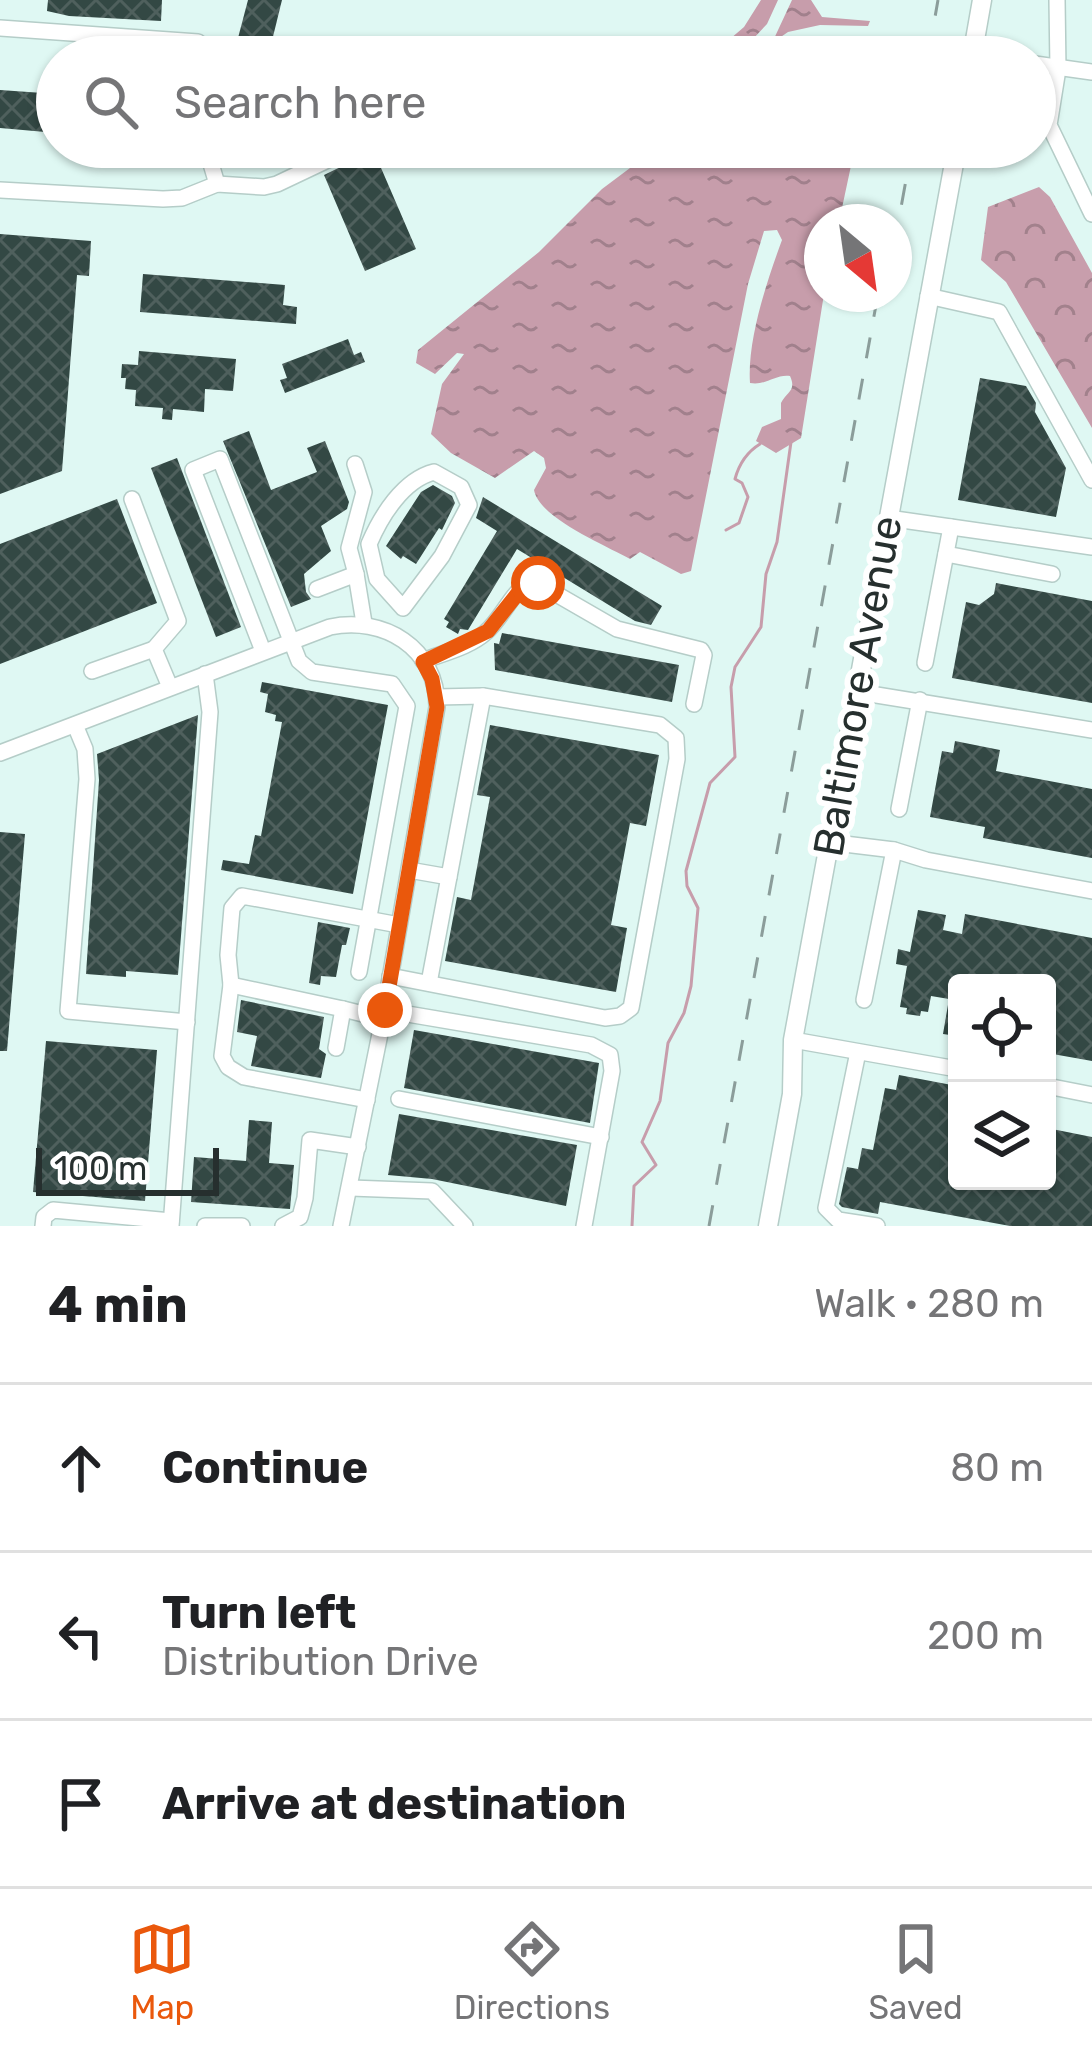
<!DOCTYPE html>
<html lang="en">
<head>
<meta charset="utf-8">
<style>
  :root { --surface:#fff; --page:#f6f6f6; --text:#202124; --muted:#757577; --line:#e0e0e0; --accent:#ea580c }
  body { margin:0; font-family:Rubik,sans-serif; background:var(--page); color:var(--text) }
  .controls { position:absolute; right:36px; bottom:36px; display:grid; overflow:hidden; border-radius:12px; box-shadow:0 3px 9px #0004 }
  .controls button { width:108px; height:108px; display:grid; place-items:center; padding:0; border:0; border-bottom:3px solid var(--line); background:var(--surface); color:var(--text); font:60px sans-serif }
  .compass { position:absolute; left:804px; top:204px; width:108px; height:108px; border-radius:50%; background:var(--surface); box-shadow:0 3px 9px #0004; rotate:151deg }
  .scale { position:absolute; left:36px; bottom:30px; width:183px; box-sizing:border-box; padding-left:12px; border:6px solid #262f2e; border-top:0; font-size:33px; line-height:42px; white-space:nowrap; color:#262f2e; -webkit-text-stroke:9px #fff; paint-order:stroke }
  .stop { position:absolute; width:36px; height:36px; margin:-27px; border:9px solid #ea580c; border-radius:50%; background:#fff }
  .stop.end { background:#ea580c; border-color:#fff; box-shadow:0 3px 12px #0008 }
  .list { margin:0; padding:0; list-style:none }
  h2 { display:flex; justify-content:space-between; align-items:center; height:156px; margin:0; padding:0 48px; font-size:51px }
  h2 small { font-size:39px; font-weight:400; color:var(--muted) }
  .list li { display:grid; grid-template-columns:78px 1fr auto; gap:36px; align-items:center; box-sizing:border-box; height:168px; padding:0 48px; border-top:3px solid var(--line) }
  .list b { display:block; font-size:45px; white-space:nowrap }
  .list p { margin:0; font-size:39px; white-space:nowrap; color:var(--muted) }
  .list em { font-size:39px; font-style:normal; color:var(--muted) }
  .icon { flex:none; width:66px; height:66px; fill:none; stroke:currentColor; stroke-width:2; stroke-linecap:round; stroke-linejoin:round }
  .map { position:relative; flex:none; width:1092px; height:1226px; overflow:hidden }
  .search { position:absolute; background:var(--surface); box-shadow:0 3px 9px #0004; left:36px; right:36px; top:36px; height:132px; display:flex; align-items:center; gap:30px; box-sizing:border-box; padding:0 42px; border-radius:66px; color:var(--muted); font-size:45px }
  .sheet { height:660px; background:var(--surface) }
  nav { display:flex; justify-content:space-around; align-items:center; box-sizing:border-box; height:168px; border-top:3px solid var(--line); background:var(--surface); font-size:33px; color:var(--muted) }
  nav a { display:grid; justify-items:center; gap:6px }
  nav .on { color:var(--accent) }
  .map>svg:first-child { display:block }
</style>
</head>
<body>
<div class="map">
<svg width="1092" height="1226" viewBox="0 0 1092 1226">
  <defs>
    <pattern id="forest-crowns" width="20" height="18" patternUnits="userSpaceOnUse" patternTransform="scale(3)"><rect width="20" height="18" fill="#c89eac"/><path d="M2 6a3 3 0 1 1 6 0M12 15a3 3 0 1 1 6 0" fill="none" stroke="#a2818c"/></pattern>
    <pattern id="water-ripples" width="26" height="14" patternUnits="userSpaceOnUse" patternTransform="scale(3)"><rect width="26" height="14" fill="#c79dab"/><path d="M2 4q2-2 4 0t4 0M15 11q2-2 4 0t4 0" fill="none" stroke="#a1808c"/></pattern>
    <pattern id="building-cross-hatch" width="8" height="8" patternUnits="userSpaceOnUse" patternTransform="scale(3)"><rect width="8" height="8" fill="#334844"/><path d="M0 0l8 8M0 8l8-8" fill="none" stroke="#4f605d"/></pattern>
  </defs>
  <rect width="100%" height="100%" fill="#dff8f3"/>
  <path fill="url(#forest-crowns)" d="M1039,187L1050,197L1092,273V428L1006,282L981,260L988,207Z"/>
  <g fill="url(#water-ripples)">
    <path d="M761,0H778L767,24L753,39L759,57H721L723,45L744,27Z"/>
    <path d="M792,0H811L822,17L870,21L868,26L820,25L788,32L772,43Z"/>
    <path d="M658,147H855L839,222H822L824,294L801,438L776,453L756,441L762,427L781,419V403C786,392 797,391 790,376C775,374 766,386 750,383C747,340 767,281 782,240L777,230L764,231L748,284L691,571L681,574L640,552L630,559C605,545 539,518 534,490L546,468L544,458L534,451L495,478L451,453L431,434L442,384L464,354L457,353L435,374L416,363L418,350L539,252L602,189Z"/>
  </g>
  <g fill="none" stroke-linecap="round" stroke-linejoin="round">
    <g stroke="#c79dab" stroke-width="3">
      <path d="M726,530L739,523L748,497L742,483L735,479C739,464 747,452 760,444"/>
      <path d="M632,1226L634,1186L656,1165L642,1142L660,1101L668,1043L684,1013L691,986L698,908L687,886L686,871L710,783L735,757L731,687L735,667L761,627L766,574L777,542L791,442"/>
    </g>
  </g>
  <g fill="url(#building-cross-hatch)">
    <path d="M48,0H162L161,21L69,16L47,11Z"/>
    <path d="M248,0H282L268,57H233Z"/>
    <path d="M0,90L57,94V133L0,128Z"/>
    <path d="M367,147H372L416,249L365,271L324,175L361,157Z"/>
    <path d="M0,234L91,241L89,276L77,275L62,471L0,494Z"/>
    <path d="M143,274L285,285L283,305L297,307L296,324L140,312Z"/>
    <path d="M348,339L354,355L361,352L365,362L285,393L280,380L287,378L282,364Z"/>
    <path d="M139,351L236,359L233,391L205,389L204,412L173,409L172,420L162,419L163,408L135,406L136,390L125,389L126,378H121L122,364L138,365Z"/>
    <path d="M980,378L1026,386L1036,403L1035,412L1066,468L1056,517L958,500Z"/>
    <path d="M249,431L271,490L317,472L307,448L325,441L349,502L347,509L321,526L331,551L304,574L306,592L311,599L291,607L223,441Z"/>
    <path d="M177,458L241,627L216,637L151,468Z"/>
    <path d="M433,485L452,496L455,503L442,530L439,528L416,564L403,556L401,559L386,546L421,492Z"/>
    <path d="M483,497L662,606L651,625L635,621L517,549L468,630L460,629L458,634L446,627L449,622L444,619L497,531L476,518Z"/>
    <path d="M117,499L157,603L0,664V544Z"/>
    <path d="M996,583L1092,601V703L952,678L966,602L979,605L994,594Z"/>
    <path d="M502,633L679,665L672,702L495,670L494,643L499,644Z"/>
    <path d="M262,682L388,705L353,894L221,870L223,860L249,864L255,835L261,836L282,722L275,721L276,715L265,712L268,694L260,692Z"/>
    <path d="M198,715L178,975L126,971V977L86,974L99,780L97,754Z"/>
    <path d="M490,725L659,755L646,826L630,823L611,925L627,928L616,992L445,961L457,897L471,900L490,797L477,795Z"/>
    <path d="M955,741L1000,750L996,771L1092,789V858L983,838L985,827L930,817L942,751L953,753Z"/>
    <path d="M0,832L25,834L7,1051H0Z"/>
    <path d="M918,910L946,915L943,930L962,934L965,914L1092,938V1061L1047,1053V983H957V1036L943,1034L949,999L931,996L928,1012L921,1011L920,1016L906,1014L907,1008L900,1007L907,966L896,964L898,949L910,952Z"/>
    <path d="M318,922L350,928L346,945H342L336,977L321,976L320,985L309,983Z"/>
    <path d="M241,1000L324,1017L319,1049L326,1054L321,1078L251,1066L257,1036L237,1032Z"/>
    <path d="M414,1030L599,1063L590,1123L404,1088Z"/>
    <path d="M46,1041L157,1050L145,1201L33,1192Z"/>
    <path d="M899,1075L957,1086V1181H1047V1128L1092,1137V1226H1010L880,1202L878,1214L842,1207L839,1204L847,1167L858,1169L862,1148L873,1150L885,1088L896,1090Z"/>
    <path d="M399,1114L577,1145L566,1206L432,1179L388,1175Z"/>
    <path d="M249,1120L272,1122L269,1163L294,1165L290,1209L191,1202L194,1157L246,1161Z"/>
  </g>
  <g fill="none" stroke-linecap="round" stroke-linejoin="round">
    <g stroke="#b5cdc8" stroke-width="18">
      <g id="minor">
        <path d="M1057,0L1058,69L1049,125L1092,214"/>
        <path d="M0,28L198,42"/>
        <path d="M973,52L1005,57"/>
        <path d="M1035,64L1092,72"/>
        <path d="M206,147L217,184"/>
        <path d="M0,190L163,199L182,198L217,184L264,187L277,184L355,147"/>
        <path d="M928,296L999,312L1092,480"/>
        <path d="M355,464L364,492L349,548L356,574"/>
        <path d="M434,472L461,487L469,505L442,556L403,608L377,579L369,544C381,516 403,480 434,472Z"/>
        <path d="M132,499L178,621L154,649L170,687"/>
        <path d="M888,518L1092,547"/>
        <path d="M946,554L1052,574"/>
        <path d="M317,589L356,574L364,623"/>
        <path d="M263,651L193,470L220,459L299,661L312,672L392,684L407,706L359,972"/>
        <path d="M423,661C443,653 470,647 486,632C504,616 511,592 532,580L617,629L701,650L704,655L694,704"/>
        <path d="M925,663L951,527"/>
        <path d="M92,671L154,649"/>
        <path d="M858,692L1092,730"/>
        <path d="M75,725L85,749L87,779L68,1011L187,1022"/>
        <path d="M0,753L330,627C383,616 437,647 437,707L383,1019L341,1226"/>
        <path d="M899,809L920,700"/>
        <path d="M828,842L894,850L926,860L1092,891"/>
        <path d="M409,870L449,877"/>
        <path d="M390,976L605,1018L620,1016L631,1008L677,759L676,738L660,725L483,696L437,697"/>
        <path d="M429,983L483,696"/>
        <path d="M231,985L343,1009"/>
        <path d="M864,1000L894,850"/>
        <path d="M384,1010L591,1045L610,1055L612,1071L584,1226"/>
        <path d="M793,1040L957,1069"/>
        <path d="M336,1048L343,1009L383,1019"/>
        <path d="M858,1052L826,1208L838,1220L877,1226"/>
        <path d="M1047,1086L1092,1095"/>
        <path d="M399,1099L601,1137"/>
        <path d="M367,1100L244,1077L228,1067L222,1056L231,985L228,955L232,908L242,896L399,925"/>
        <path d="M351,1188L432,1191L465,1226"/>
        <path d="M43,1226L44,1217L53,1210L171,1221"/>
        <path d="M171,1226L210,712L205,674"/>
        <path d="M205,1226H242"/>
        <path d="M283,1226L300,1217L305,1198L310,1140L358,1147"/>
      </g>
    </g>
    <g stroke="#b5cdc8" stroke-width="21">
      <g id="major">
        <path d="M972,57L982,0"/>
        <path d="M768,1226L792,1094L793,1040L957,147"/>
      </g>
    </g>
    <use href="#minor" stroke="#fff" stroke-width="15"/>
    <use href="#major" stroke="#fff" stroke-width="18"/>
    <g stroke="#8b9d9a" stroke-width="3" stroke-dasharray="21 21" stroke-linecap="butt">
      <path d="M928,57L938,0"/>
      <path d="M894,246L912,147"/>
      <path d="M709,1226L878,294"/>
    </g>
  </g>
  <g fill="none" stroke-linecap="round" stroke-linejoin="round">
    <path stroke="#ea580c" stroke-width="15" d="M385,1010L437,707L432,679L423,662L488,631L526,583H538"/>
  </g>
  <g text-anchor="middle" stroke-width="12" stroke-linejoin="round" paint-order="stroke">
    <g font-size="42" fill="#262f2e" stroke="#fff">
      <text transform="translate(857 686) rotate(-80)" y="15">Baltimore Avenue</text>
    </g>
  </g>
</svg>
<div class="controls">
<button><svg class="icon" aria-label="locate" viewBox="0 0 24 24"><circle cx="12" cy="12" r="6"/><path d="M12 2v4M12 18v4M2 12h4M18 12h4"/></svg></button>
<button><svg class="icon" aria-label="layers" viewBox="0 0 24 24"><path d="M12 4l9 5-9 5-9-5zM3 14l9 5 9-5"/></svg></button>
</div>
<svg class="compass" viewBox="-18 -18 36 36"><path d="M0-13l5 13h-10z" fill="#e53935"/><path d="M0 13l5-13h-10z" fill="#757577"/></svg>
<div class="scale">100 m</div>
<div class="stop" style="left:538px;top:583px"></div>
<div class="stop end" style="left:385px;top:1010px"></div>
<div class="search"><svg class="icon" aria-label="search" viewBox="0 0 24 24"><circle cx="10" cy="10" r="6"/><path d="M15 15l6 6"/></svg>Search here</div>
</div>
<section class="sheet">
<h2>4 min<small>Walk · 280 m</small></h2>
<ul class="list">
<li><svg class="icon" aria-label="ahead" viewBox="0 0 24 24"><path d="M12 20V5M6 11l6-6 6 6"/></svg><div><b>Continue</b></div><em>80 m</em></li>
<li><svg class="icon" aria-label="left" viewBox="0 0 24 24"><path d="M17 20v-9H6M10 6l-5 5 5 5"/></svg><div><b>Turn left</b><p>Distribution Drive</p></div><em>200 m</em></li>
<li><svg class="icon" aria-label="arrive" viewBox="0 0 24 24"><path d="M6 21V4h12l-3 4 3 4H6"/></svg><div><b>Arrive at destination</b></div></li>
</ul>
</section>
<nav>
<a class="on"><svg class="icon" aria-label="map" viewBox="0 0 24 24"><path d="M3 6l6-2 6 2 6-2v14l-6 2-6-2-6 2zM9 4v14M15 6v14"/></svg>Map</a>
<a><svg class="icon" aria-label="directions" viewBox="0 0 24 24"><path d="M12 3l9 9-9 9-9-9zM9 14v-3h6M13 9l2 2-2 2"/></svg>Directions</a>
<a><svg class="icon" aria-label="saved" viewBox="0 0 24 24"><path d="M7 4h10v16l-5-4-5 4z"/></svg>Saved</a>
</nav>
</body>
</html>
